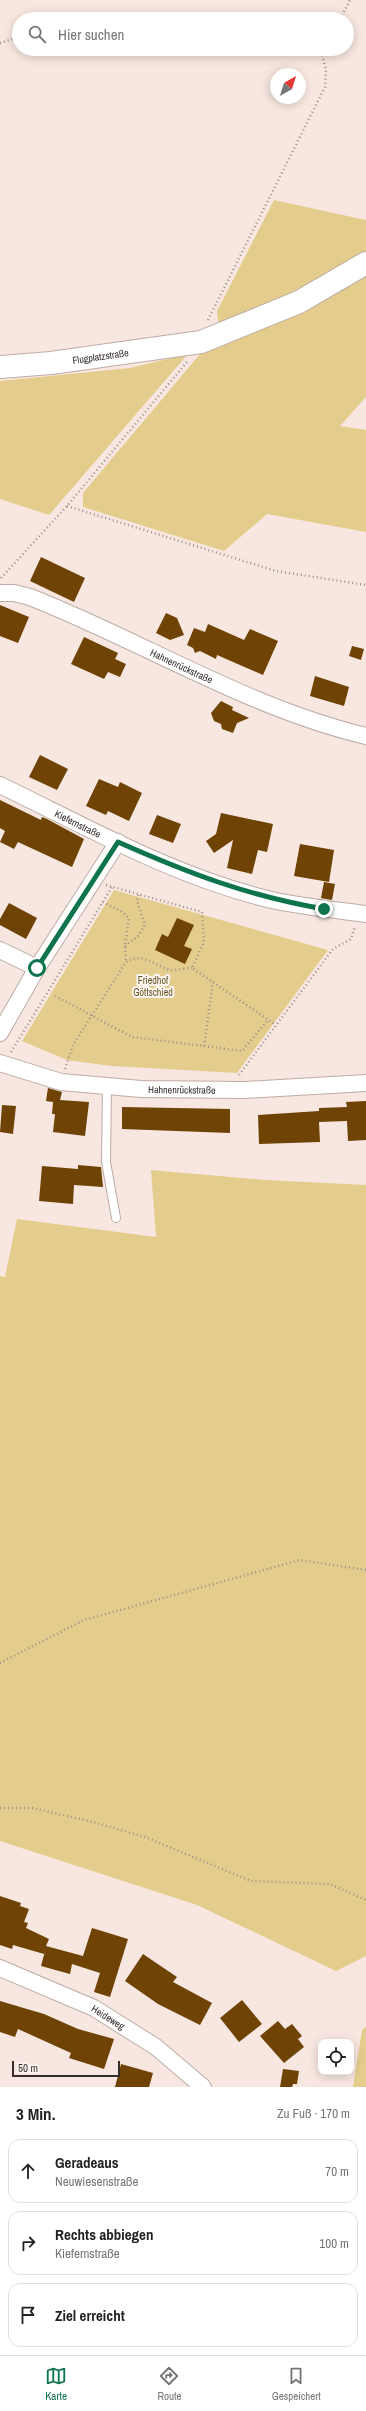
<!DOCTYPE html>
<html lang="de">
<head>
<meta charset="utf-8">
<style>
  :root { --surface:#fff; --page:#f6f6f6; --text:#222; --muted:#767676; --line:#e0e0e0; --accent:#0d744c }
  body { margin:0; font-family:"Archivo Narrow",sans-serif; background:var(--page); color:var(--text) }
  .controls { position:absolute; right:12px; bottom:12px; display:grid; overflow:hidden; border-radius:8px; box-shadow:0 2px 10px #0003 }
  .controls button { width:36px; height:36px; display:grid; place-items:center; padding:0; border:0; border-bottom:1px solid var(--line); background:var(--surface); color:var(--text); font:20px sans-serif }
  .compass { position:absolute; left:270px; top:68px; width:36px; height:36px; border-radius:50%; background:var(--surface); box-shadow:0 2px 10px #0003; rotate:39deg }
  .scale { position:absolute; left:12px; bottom:10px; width:108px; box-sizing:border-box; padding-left:4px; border:2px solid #352e2b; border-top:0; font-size:11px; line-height:14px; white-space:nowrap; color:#352e2b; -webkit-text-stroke:3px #fef7f4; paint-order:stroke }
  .stop { position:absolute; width:12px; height:12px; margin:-9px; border:3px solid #0d744c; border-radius:50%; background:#fff }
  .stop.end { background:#0d744c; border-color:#fff; box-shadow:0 1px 4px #0008 }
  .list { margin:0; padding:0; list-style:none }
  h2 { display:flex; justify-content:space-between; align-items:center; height:52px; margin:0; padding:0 16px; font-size:17px }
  h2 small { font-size:13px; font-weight:400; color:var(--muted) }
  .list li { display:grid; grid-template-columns:26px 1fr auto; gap:12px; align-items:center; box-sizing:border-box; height:64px; margin:0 8px 8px; padding:0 8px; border:1px solid var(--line); border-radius:12px }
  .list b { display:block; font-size:15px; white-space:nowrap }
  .list p { margin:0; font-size:13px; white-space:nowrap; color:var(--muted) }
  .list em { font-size:13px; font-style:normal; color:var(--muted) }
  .icon { flex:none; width:22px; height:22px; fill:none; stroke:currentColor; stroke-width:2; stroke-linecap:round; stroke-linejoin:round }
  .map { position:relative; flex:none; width:366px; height:2087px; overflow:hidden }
  .search { position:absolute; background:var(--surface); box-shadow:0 2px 10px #0003; left:12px; right:12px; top:12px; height:44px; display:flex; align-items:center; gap:10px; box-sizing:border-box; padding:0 14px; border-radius:22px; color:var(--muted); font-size:15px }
  .sheet { height:268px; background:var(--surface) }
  nav { display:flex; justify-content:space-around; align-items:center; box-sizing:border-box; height:56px; border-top:1px solid var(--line); background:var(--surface); font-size:11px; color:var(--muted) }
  nav a { display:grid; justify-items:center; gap:2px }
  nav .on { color:var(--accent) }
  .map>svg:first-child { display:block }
</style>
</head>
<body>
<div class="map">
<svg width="366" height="2087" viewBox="0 0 366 2087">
  <rect width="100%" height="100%" fill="#f8e7e0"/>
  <g fill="#e4cd8c">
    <path d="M274,200L366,220V256L226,324L218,321L217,311Z"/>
    <path d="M366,275V397L340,426L366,430V532L267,514L224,551L83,507V493L200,354L261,330L320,302Z"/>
    <path d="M188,354L49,515L0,499V381L130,368Z"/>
    <path d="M114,890L328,950L237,1073L111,1066L67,1060L22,1041Z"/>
    <path d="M151,1170L265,1180L366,1185V1956L336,1971L197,1905L0,1841V1276L5,1277L17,1219L156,1237Z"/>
    <path d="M366,2027V2087H353L362,2030Z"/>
  </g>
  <g fill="#6e4303">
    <path d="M41,557L85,578L74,602L30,581Z"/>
    <path d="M0,605L29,617L18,643L0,636Z"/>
    <path d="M166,613L177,618L184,635L170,640L156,633Z"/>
    <path d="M208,624L244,640L250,629L278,641L263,675L217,655L216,659L200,651L195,653L193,648L187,645L194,628L205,632Z"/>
    <path d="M84,637L118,653L115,659L126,664L120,677L108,672L104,679L71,664Z"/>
    <path d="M352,646L364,649L361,660L349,656Z"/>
    <path d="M315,676L349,687L344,706L310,696Z"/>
    <path d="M221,701L233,707L232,710L249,718L237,723L233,733L222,729L221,724L214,721L211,713Z"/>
    <path d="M40,755L68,769L57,790L29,777Z"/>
    <path d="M99,779L118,787L120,782L142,793L129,821L108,811L106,815L86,806Z"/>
    <path d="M0,800L41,820L42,817L47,819L84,839L72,867L18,842L14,849L0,842L5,831L0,828Z"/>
    <path d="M221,813L273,824L267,852L258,850L252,874L227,868L233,840L214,853L206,841L216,834Z"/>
    <path d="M157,815L181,824L173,843L149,834Z"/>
    <path d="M300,844L334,850L329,882L294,876Z"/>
    <path d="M324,882L335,884L332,900L321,898Z"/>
    <path d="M9,903L37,918L26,939L0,925V919Z"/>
    <path d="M177,918L194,925L184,946L192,949L185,964L155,950L162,934L168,937Z"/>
    <path d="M48,1088L62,1092L60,1100L89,1102L85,1136L53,1132L55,1114H52L53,1102L46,1101Z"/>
    <path d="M366,1101V1140L348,1141L347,1121L319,1122L320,1142L259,1144L258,1115L319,1111V1108L347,1107L346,1102Z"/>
    <path d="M2,1105L16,1106L13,1134L0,1132Z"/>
    <path d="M122,1107L230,1109V1133L122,1129Z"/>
    <path d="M78,1165L101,1167L103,1187L74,1185L73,1204L39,1201L42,1166L78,1169Z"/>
    <path d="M0,1896L21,1903L20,1906L29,1909L24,1922L28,1923L26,1928L49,1939L46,1946L83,1956L92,1928L128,1939L110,1997L94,1992L100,1973L72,1964L70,1974L41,1966L46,1947L44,1954L13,1945L12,1949L0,1945Z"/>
    <path d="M143,1954L177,1977L173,1982L212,2003L200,2025L158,2004L125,1981Z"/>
    <path d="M242,2000L262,2024L239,2042L220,2018Z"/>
    <path d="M0,2001L44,2014L78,2029L114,2039L104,2069L69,2058L71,2053L18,2029L15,2037L0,2032Z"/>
    <path d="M278,2021L285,2029L292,2024L302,2036L298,2039L304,2047L284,2063L260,2036Z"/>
    <path d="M121,2064L153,2073L149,2087H115Z"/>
    <path d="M283,2069L299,2071L297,2084H293L292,2087H280Z"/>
  </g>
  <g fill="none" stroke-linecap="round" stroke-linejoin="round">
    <g stroke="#bcaca5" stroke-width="10">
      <path id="lane" d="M107,1086L106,1162L116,1218"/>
    </g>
    <g stroke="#bcaca5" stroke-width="18">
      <g id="street">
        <path id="s1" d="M0,593H14L30,597C142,641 248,708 366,736"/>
        <path id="s2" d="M0,785C89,828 179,879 276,901C306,907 336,910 366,914"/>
        <path d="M0,950L37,968"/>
        <path d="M0,1033L37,968L118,842"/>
        <path id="s3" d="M0,1063L61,1082L141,1089L244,1090L366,1083"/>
        <path id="s4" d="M0,1968L94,2008L156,2047L203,2087"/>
      </g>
    </g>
    <g stroke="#bcaca5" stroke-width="24">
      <g id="secondary">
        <path id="s5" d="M0,367L51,363L201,342L299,302L366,263"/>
      </g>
    </g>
    <g stroke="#9d918c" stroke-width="2.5" stroke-dasharray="1 3" stroke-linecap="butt">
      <path d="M340,19L350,0"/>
      <path d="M0,43L19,37"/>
      <path d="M322,55L325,49"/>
      <path d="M208,320L325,87L326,70L322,55L312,49"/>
      <path d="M67,506L276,571L366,585"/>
      <path d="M1,578L67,506L187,362"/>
      <path d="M106,885L202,912L204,942L192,968L276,1025"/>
      <path d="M103,902L121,911L129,918L125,946L126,962"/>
      <path d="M125,946L138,936L145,925L137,901L139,894"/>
      <path d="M55,996L132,1037L204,1046L213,982"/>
      <path d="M204,1046L242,1051L268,1020"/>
      <path d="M11,1052L112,887"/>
      <path d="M65,1069L73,1045L126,962C142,952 154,965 170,970C176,971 185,968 192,968"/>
      <path d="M239,1075L333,949L351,939L355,927"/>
      <path d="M0,1663L84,1620L300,1560L366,1570"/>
      <path d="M0,1808H32L89,1821L145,1837L251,1881L330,1884L366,1900"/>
    </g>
    <use href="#lane" stroke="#fff" stroke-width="8"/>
    <use href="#street" stroke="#fff" stroke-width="16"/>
    <use href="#secondary" stroke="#fff" stroke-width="22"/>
  </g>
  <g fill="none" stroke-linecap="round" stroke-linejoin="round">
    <path stroke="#0d744c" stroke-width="5" d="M37,968L118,842C188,873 248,896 324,909"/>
  </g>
  <g text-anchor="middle" stroke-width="4" stroke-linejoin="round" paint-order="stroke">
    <g font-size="10" fill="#352e2b" stroke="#fef7f4">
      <text dy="4" stroke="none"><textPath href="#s5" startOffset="101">Flugplatzstraße</textPath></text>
      <text dy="4" stroke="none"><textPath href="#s1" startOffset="197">Hahnenrückstraße</textPath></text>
      <text dy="4" stroke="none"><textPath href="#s2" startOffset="87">Kiefernstraße</textPath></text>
      <text dy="4" stroke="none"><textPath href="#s3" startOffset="185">Hahnenrückstraße</textPath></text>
      <text dy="4" stroke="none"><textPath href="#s4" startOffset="119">Heideweg</textPath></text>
    </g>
    <g font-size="10" fill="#655421" stroke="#fef7f4">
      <text x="153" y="984">Friedhof<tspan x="153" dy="12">Göttschied</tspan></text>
    </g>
  </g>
</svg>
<div class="controls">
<button><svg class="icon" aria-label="locate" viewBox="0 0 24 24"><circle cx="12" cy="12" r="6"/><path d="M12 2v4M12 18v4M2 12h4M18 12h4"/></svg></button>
</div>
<svg class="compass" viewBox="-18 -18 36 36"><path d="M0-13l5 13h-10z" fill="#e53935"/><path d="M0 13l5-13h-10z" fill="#767676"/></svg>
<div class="scale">50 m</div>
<div class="stop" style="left:37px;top:968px"></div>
<div class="stop end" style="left:324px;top:909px"></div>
<div class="search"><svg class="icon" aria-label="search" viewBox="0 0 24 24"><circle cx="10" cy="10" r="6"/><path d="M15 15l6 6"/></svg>Hier suchen</div>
</div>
<section class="sheet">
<h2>3 Min.<small>Zu Fuß · 170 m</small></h2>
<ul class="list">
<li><svg class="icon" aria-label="ahead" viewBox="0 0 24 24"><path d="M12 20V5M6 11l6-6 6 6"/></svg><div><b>Geradeaus</b><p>Neuwiesenstraße</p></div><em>70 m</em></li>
<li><svg class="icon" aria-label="right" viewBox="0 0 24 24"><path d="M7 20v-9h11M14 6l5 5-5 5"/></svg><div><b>Rechts abbiegen</b><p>Kiefernstraße</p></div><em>100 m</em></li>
<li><svg class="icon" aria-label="arrive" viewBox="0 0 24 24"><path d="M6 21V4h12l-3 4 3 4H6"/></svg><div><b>Ziel erreicht</b></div></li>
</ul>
</section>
<nav>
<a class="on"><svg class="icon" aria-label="map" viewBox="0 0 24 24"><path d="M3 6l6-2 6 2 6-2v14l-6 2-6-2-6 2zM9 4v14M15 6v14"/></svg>Karte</a>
<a><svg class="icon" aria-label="directions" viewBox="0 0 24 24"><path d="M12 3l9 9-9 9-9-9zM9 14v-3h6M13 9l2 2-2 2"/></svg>Route</a>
<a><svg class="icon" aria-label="saved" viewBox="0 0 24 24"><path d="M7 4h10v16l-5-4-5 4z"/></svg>Gespeichert</a>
</nav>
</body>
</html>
